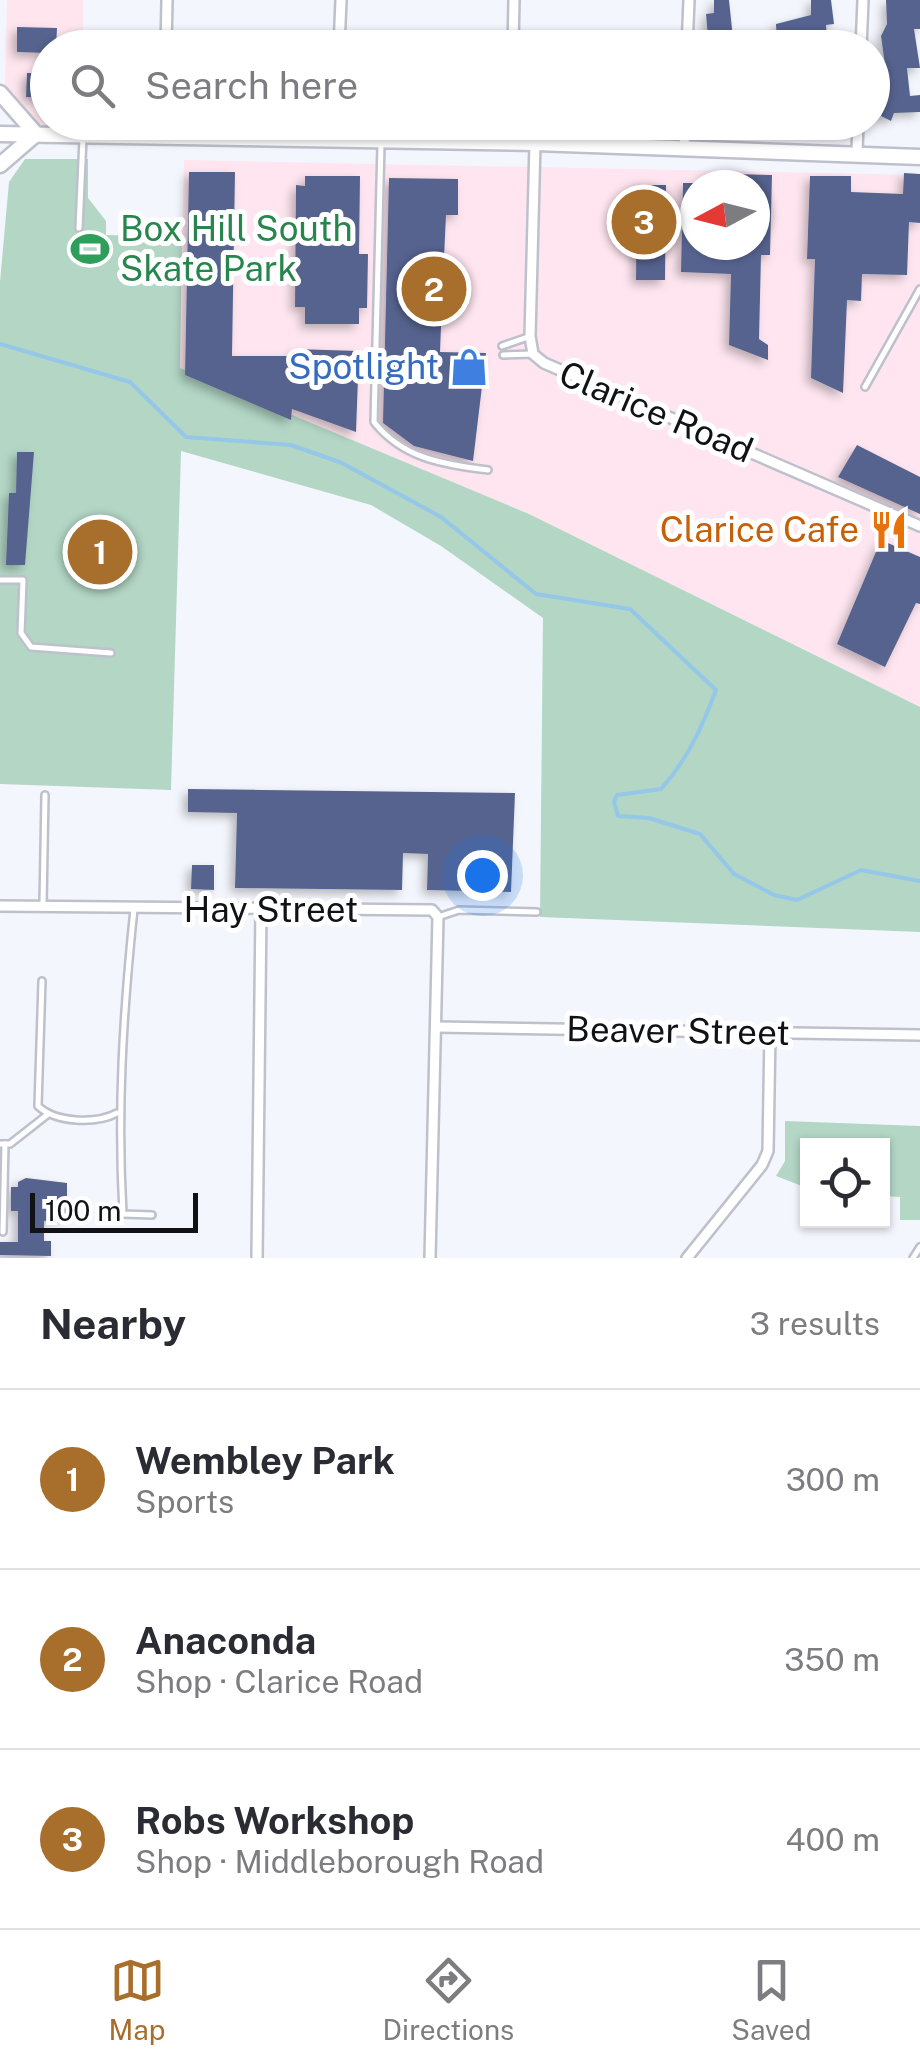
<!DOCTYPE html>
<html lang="en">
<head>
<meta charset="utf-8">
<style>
  :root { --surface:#fff; --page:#f7f7f7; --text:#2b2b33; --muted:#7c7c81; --line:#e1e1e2; --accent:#a76e2c }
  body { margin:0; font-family:"Public Sans",sans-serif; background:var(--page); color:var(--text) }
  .controls { position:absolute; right:30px; bottom:30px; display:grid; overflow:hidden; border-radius:0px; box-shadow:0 2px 8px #0004 }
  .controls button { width:90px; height:90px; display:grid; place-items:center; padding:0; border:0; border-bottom:2px solid var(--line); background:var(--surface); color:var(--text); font:50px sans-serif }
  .compass { position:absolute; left:680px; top:170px; width:90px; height:90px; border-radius:50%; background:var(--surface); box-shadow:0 2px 8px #0004; rotate:263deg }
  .scale { position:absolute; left:30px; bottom:25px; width:168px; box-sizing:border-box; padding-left:10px; border:5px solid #111215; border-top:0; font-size:28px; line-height:35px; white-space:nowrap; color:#111215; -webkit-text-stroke:8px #fff; paint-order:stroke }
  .you { position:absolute; left:482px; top:875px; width:35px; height:35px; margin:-25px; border:8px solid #fff; border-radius:50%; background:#1a73e8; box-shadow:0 0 0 15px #1a73e833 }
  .badge { display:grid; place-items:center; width:65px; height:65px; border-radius:50%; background:var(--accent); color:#fff; font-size:32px; font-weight:700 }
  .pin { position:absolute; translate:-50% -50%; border:5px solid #fff; box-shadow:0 2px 10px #0006 }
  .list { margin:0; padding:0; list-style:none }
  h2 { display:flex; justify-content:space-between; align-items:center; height:130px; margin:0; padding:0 40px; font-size:42px }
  h2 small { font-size:32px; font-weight:400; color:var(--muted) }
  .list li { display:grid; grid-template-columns:65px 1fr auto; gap:30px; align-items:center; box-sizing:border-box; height:180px; padding:0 40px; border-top:2px solid var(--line) }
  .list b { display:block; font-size:38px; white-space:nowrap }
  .list p { margin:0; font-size:32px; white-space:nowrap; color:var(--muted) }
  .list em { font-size:32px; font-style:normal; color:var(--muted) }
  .icon { flex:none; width:55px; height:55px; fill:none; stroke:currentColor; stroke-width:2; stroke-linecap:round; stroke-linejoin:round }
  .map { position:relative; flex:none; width:920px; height:1258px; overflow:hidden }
  .search { position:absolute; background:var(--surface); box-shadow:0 2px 8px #0004; left:30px; right:30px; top:30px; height:110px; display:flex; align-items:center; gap:25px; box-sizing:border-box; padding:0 35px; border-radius:55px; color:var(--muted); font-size:38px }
  .sheet { height:670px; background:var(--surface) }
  nav { display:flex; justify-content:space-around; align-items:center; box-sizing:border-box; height:140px; border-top:2px solid var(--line); background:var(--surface); font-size:28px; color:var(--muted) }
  nav a { display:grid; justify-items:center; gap:5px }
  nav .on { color:var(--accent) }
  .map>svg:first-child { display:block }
</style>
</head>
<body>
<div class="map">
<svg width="920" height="1258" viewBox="0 0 920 1258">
  <defs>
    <filter id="shadow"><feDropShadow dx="-4.5" dy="4.5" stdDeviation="5" flood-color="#0004"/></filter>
  </defs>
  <rect width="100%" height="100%" fill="#f4f6fd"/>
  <path fill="#fee5ee" d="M7,0H83V39L161,42V47L48,48V122L158,123L42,125L24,119L5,91Z"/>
  <path fill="#fee5ef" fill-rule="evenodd" d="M184,160L920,175V707L529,514L179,368ZM695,185H755V245H695Z"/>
  <g fill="#b3d6c5">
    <path d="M25,159H88V198L106,221V235L182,237L180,368L529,514L920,707V932L540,917L543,618L441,546L371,505L181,451L171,790L0,784V282L9,182Z"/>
    <path d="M785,1121L920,1126V1220H900V1197L883,1196L882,1146H808L807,1188L776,1176L785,1161Z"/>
  </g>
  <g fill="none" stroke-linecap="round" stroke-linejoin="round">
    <path stroke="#94c7e8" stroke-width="4" d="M0,344L130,382L186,437L291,445L342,463L441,517L536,594L630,609L716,690C702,727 688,759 661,789L617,795L614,802L618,816L649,818L700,834L734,874L774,895L797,900L861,870L920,881"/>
  </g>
  <g fill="#57648f" filter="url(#shadow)">
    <path d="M714,0H729L734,48H709L706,14L714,13Z"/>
    <path d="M811,0H831L834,24L826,25L827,38L777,42L776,24L811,15Z"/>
    <path d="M886,0H920V29H914L920,68H907L910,96L920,95V112L894,113L891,121L881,116L884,109L876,105L887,79L881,36L887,24Z"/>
    <path d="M17,27L57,28L56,48H48V53L17,52Z"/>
    <path d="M27,73H48V98L26,97Z"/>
    <path d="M189,172H235L232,356H294V349L359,351L356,432L292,409L291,420L185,375Z"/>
    <path d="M904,173L920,174V223L909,222L907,275L862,274L861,301L847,300L843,393L811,378L815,259H807L810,176H851V192L903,194Z"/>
    <path d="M734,174L772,175L770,255H761L759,339L768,345V360L729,345L731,274L681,272L683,183H695V245H755V185H734Z"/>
    <path d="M305,176H360L359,254H368L367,308H359V324H305V307H295L296,185L305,186Z"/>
    <path d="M389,178L458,179V215H446L443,279H450L449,301H442L440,352L486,353L473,461L414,446L383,423Z"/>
    <path d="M637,185H666L665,280H636Z"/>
    <path d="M857,445L920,477V514L838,477Z"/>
    <path d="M17,452H34L25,565H6L9,493H16Z"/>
    <path d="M881,540L920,557V604L916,603L885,667L837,644Z"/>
    <path d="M188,789L515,793L511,892L427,890L428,854L403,853L402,890L235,888L237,813L188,812Z"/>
    <path d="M192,865H214V890L191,889Z"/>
    <path d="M26,1178L67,1183V1217L44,1221V1241H51V1256L0,1255V1242H18V1211H11V1187H18V1182Z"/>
  </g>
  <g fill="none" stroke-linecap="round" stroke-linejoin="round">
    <g stroke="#bec1cc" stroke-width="10">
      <g id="lane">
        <path d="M381,144L374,422C403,459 443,464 488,470"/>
        <path d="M79,228L83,138"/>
        <path d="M502,346L528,337"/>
        <path d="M503,355L533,354"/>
        <path d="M865,387L920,289"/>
        <path d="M0,580H23L21,633L31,647L111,653"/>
        <path d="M43,904L45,795"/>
        <path d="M134,909C123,1014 117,1109 123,1214L152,1215"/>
        <path d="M438,917L459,910L537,912"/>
        <path d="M42,981L38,1106C56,1123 96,1124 117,1113"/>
        <path d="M0,1144H10L47,1115"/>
        <path d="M3,1232L5,1144"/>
        <path d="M913,1258L920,1247"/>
      </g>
    </g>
    <g stroke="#bec1cc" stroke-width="14">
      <g id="street">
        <path d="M166,48L167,0"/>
        <path d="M339,48L341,0"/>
        <path d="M513,48L514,0"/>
        <path d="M687,48L689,0"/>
        <path d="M861,48L863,0"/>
        <path d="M336,140L337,122"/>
        <path d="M510,142V122"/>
        <path d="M535,143L530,336L533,354L544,363L920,526"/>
        <path d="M684,147L685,122"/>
        <path d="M857,152L858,122"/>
        <path d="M0,906L432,910L438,917L430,1258"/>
        <path d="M436,1027L920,1035"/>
        <path d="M257,1258L261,909"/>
        <path d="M687,1258L762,1165L768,1151L770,1032"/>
      </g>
    </g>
    <g stroke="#bec1cc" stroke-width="19">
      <g id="primary">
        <path d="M0,93L36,134"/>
        <path d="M0,134L535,143L920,157"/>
        <path d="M0,165L36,134"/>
      </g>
    </g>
    <use href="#lane" stroke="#fff" stroke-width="5"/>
    <use href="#street" stroke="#fff" stroke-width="9"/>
    <use href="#primary" stroke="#fff" stroke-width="14"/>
  </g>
  <defs>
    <g id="stadium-bare" transform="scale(3)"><path d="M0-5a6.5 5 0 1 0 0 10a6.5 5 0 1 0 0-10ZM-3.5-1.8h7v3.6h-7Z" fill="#2e9e5b" stroke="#fff" stroke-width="2.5" paint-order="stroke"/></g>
    <g id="shop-bare" transform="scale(3)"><path d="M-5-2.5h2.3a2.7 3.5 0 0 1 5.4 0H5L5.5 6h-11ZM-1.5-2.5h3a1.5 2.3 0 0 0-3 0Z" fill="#3f7fe0" stroke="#fff" stroke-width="2.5" paint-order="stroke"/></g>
    <g id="restaurant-bare" transform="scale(3)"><path d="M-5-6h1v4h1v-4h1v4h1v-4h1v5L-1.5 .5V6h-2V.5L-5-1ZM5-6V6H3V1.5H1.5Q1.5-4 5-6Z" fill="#e8710a" stroke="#fff" stroke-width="2.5" paint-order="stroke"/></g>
  </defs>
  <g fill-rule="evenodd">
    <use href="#stadium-bare" x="90" y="249"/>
    <use href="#shop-bare" x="469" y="367"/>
    <use href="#restaurant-bare" x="889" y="530"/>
  </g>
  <g text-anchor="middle" stroke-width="10" stroke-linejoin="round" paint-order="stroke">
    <g font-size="35" fill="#27864d" stroke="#fff" text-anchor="start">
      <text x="120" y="241">Box Hill South<tspan x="120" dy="40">Skate Park</tspan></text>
    </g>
    <g font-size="35" fill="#366cbe" stroke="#fff" text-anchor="end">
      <text x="439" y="379">Spotlight</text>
    </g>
    <g font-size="35" fill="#111215" stroke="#fff">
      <text transform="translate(656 412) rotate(23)" y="12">Clarice Road</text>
      <text x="271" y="922">Hay Street</text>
      <text transform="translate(678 1031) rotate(1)" y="12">Beaver Street</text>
    </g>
    <g font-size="35" fill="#c56008" stroke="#fff" text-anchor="end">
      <text x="859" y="542">Clarice Cafe</text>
    </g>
  </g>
</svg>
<div class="controls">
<button><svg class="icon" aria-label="locate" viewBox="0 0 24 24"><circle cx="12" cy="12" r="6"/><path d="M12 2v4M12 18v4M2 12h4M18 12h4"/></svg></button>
</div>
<svg class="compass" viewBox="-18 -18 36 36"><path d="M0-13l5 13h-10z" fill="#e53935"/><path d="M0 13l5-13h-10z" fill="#7c7c81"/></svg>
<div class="scale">100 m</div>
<div class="you"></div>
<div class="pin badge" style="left:100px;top:552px">1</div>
<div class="pin badge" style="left:434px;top:289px">2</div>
<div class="pin badge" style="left:644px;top:222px">3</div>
<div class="search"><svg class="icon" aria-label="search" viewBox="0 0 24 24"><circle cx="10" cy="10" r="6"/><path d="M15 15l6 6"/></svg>Search here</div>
</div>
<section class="sheet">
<h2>Nearby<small>3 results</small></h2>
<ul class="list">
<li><span class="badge">1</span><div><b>Wembley Park</b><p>Sports</p></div><em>300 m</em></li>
<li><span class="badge">2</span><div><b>Anaconda</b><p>Shop · Clarice Road</p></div><em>350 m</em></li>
<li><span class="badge">3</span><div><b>Robs Workshop</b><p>Shop · Middleborough Road</p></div><em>400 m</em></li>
</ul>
</section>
<nav>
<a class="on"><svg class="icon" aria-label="map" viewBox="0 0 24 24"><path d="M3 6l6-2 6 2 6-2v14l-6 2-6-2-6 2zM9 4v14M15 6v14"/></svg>Map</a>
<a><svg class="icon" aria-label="directions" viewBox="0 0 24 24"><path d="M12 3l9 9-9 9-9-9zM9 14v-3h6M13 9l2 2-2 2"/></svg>Directions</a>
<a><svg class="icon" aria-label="saved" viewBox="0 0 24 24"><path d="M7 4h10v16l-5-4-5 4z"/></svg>Saved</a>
</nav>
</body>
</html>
